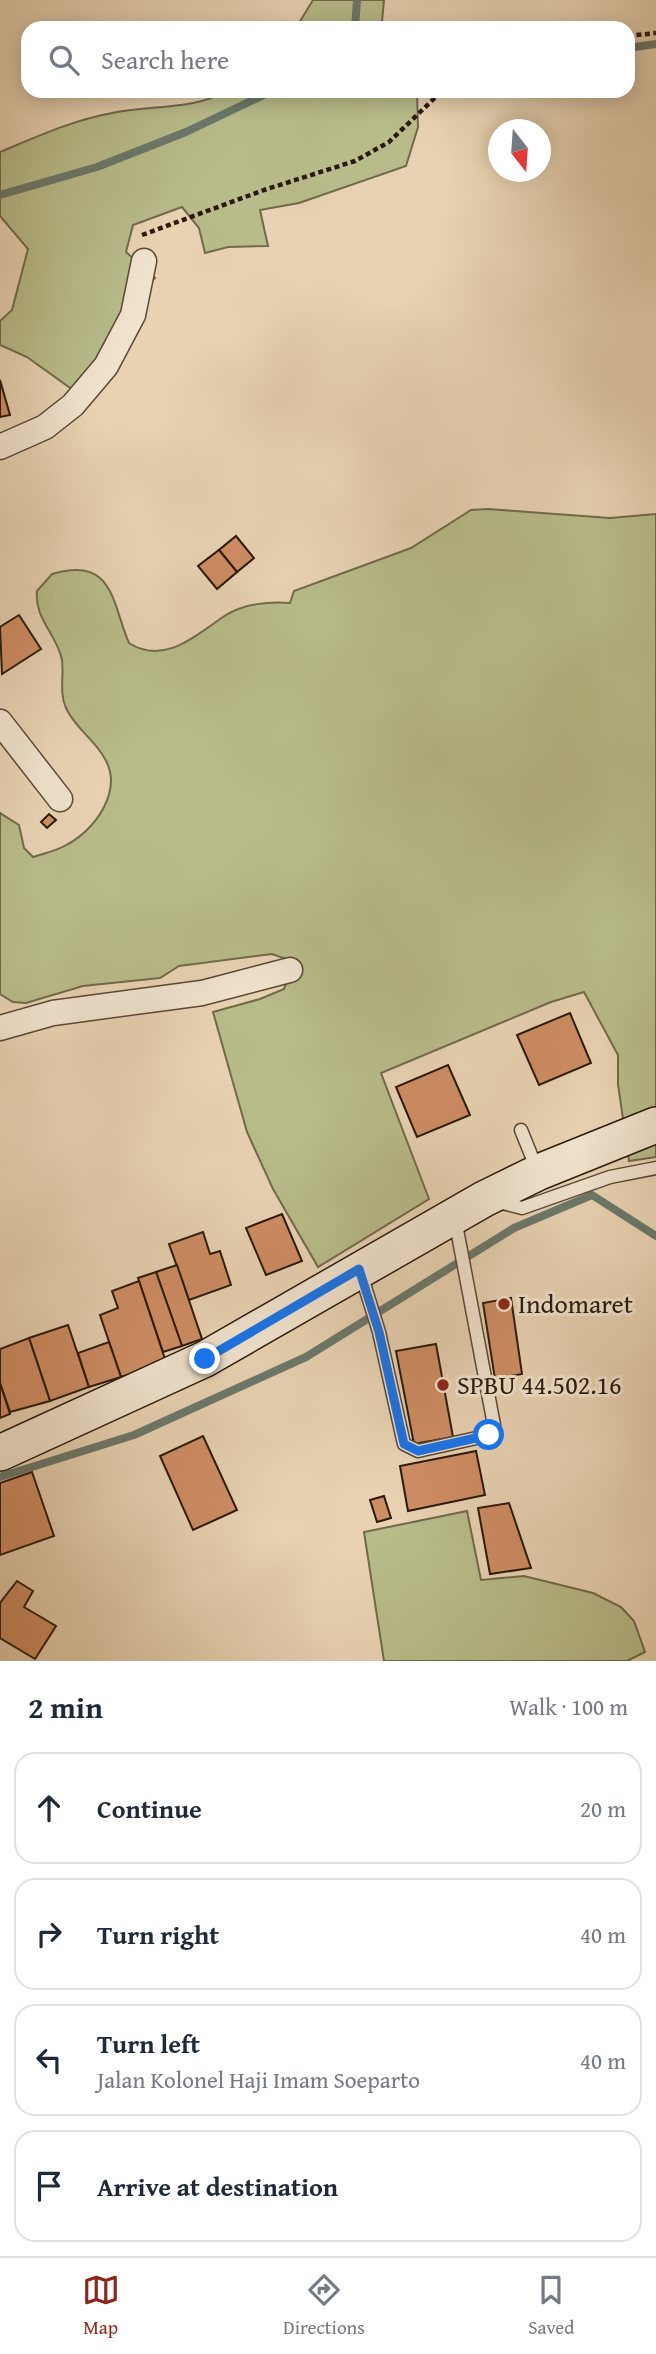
<!DOCTYPE html>
<html lang="en">
<head>
<meta charset="utf-8">
<style>
  :root { --surface:#fff; --page:#f6f6f7; --text:#1f2937; --muted:#747a83; --line:#e0e1e3; --accent:#8f2418 }
  body { margin:0; font-family:"Gentium Book Plus",serif; background:var(--page); color:var(--text) }
  .compass { position:absolute; left:488px; top:119px; width:63px; height:63px; border-radius:50%; background:var(--surface); box-shadow:0 4px 18px #0003; rotate:163deg }
  .stop { position:absolute; width:21px; height:21px; margin:-16px; border:5px solid #1a73e8; border-radius:50%; background:#fff }
  .stop.end { background:#1a73e8; border-color:#fff; box-shadow:0 2px 7px #0008 }
  .list { margin:0; padding:0; list-style:none }
  h2 { display:flex; justify-content:space-between; align-items:center; height:91px; margin:0; padding:0 28px; font-size:30px }
  h2 small { font-size:23px; font-weight:400; color:var(--muted) }
  .list li { display:grid; grid-template-columns:46px 1fr auto; gap:21px; align-items:center; box-sizing:border-box; height:112px; margin:0 14px 14px; padding:0 14px; border:2px solid var(--line); border-radius:21px }
  .list b { display:block; font-size:26px; white-space:nowrap }
  .list p { margin:0; font-size:23px; white-space:nowrap; color:var(--muted) }
  .list em { font-size:23px; font-style:normal; color:var(--muted) }
  .icon { flex:none; width:38px; height:38px; fill:none; stroke:currentColor; stroke-width:2; stroke-linecap:round; stroke-linejoin:round }
  .map { position:relative; flex:none; width:656px; height:1661px; overflow:hidden }
  .search { position:absolute; background:var(--surface); box-shadow:0 4px 18px #0003; left:21px; right:21px; top:21px; height:77px; display:flex; align-items:center; gap:18px; box-sizing:border-box; padding:0 24px; border-radius:21px; color:var(--muted); font-size:26px }
  .sheet { height:595px; background:var(--surface) }
  nav { display:flex; justify-content:space-around; align-items:center; box-sizing:border-box; height:98px; border-top:2px solid var(--line); background:var(--surface); font-size:19px; color:var(--muted) }
  nav a { display:grid; justify-items:center; gap:4px }
  nav .on { color:var(--accent) }
  .map>svg:first-child { display:block }
</style>
</head>
<body>
<div class="map">
<svg width="656" height="1661" viewBox="0 0 656 1661">
  <rect width="100%" height="100%" fill="#e8d2b2"/>
  <filter id="stains"><feTurbulence type="fractalNoise" baseFrequency=".00286" numOctaves="4"/><feColorMatrix values="0 0 0 0 .2 0 0 0 0 .09 0 0 0 0 .02 0 0 0 .5 -.17"/></filter>
  <radialGradient id="worn" r=".72"><stop offset=".6" stop-color="#630" stop-opacity="0"/><stop offset="1" stop-color="#630" stop-opacity=".3"/></radialGradient>
  <g fill="#b8bb8a" stroke="#716a4b" stroke-width="2">
    <path d="M313,0H384L382,22L415,25V28H296Z"/>
    <path d="M227,91H417L418,127L406,166L299,203L260,210L268,246L228,247L205,253L199,228L182,207L133,225L126,252L155,278L145,287L80,395L27,357L0,345V321L12,310L28,249L0,216V152C36,137 73,120 112,113C149,105 194,110 227,91Z"/>
    <path d="M488,509L610,518L656,514V1157L629,1161L618,1084V1055L584,992L551,1002L381,1073L429,1199L318,1267L273,1189L247,1132L213,1012L260,999L284,989L295,962L272,954L179,966L160,978L83,986L26,1003L13,1002L0,994V813L19,825L24,848L33,857C45,853 57,851 68,844C96,829 123,790 105,759C95,740 75,728 66,708C59,693 64,676 62,660C57,634 34,619 37,591L52,574C114,555 112,604 129,643C165,666 197,634 226,615C244,604 269,601 290,603L294,591L411,548L471,510Z"/>
    <path d="M467,1511L481,1580L524,1576L593,1593L621,1607L634,1621L645,1652L627,1661H384L364,1532Z"/>
  </g>
  <g fill="none" stroke-linecap="round" stroke-linejoin="round">
    <g stroke="#6c786a" stroke-width="8">
      <path d="M355,28L357,0"/>
      <path d="M628,48L656,44"/>
      <path d="M0,195L97,167L186,132L272,91"/>
      <path d="M0,1477L134,1435L306,1357L514,1228L592,1195L656,1236"/>
    </g>
  </g>
  <g fill="#cf8d64" stroke="#2a190c" stroke-width="2">
    <path d="M0,380L10,415L0,417Z"/>
    <path d="M236,536L254,558L237,572L219,550Z"/>
    <path d="M219,550L237,572L217,589L198,566Z"/>
    <path d="M19,615L41,649L2,674L0,627Z"/>
    <path d="M49,814L56,820L47,828L41,822Z"/>
    <path d="M570,1013L591,1063L539,1085L517,1035Z"/>
    <path d="M448,1065L470,1115L417,1137L396,1087Z"/>
    <path d="M282,1214L302,1261L266,1275L246,1228Z"/>
    <path d="M203,1232L210,1254L220,1251L231,1285L189,1300L169,1244Z"/>
    <path d="M177,1265L202,1339L182,1346L156,1272Z"/>
    <path d="M156,1272L182,1346L163,1352L138,1278Z"/>
    <path d="M139,1281L166,1362L121,1377L100,1315L118,1308L112,1291Z"/>
    <path d="M511,1298L522,1374L495,1379L483,1303Z"/>
    <path d="M68,1325L89,1387L50,1401L29,1338Z"/>
    <path d="M29,1338L50,1401L10,1412L0,1383V1349Z"/>
    <path d="M109,1342L121,1377L89,1387L78,1353Z"/>
    <path d="M436,1344L453,1437L414,1444L396,1351Z"/>
    <path d="M0,1383L10,1414L0,1418Z"/>
    <path d="M203,1436L237,1510L193,1530L160,1456Z"/>
    <path d="M476,1451L485,1495L408,1511L400,1466Z"/>
    <path d="M32,1472L54,1536L0,1555V1483Z"/>
    <path d="M384,1496L391,1518L377,1522L370,1500Z"/>
    <path d="M509,1503L531,1568L490,1574L478,1508Z"/>
    <path d="M17,1581L33,1591L24,1607L56,1626L35,1659L0,1638V1603Z"/>
  </g>
  <g fill="none" stroke-linecap="round" stroke-linejoin="round">
    <g stroke="#5a4736" stroke-width="15">
      <g id="service">
        <path d="M521,1130L538,1172"/>
        <path d="M495,1201L522,1208L610,1177L656,1168"/>
        <path d="M361,1274L379,1332L404,1444L418,1451L490,1435L494,1425L455,1219"/>
      </g>
    </g>
    <g stroke="#5a4736" stroke-width="27">
      <g id="minor">
        <path d="M0,447L45,427L73,405L106,366L133,315L144,261"/>
        <path d="M0,722L60,799"/>
        <path d="M0,1028L53,1013L202,993L290,970"/>
      </g>
    </g>
    <g stroke="#2a190c" stroke-width="38">
      <path id="secondary" d="M0,1453L205,1359L484,1199L539,1172L656,1125"/>
    </g>
    <g stroke="#2a190c" stroke-width="4.5" stroke-dasharray="5 3.5" stroke-linecap="butt">
      <path d="M628,36L656,33"/>
      <path d="M142,235L264,190L355,161L389,142L442,91"/>
    </g>
    <use href="#service" stroke="#f0e2cd" stroke-width="12"/>
    <use href="#minor" stroke="#f0e2cd" stroke-width="24"/>
    <use href="#secondary" stroke="#f0e2cd" stroke-width="35"/>
  </g>
  <g fill="none" stroke-linecap="round" stroke-linejoin="round">
    <path stroke="#1a73e8" stroke-width="9" d="M205,1359L359,1269L379,1332L404,1444L418,1451L489,1435"/>
  </g>
  <g fill="#8f2418" stroke="#f0e2cd" stroke-width="2.5">
    <circle cx="504" cy="1304" r="7"/>
    <circle cx="443" cy="1385" r="7"/>
  </g>
  <g text-anchor="middle" stroke-width="6" stroke-linejoin="round" paint-order="stroke">
    <g font-size="26" fill="#2a190c" stroke="#f0e2cd" text-anchor="start">
      <text x="518" y="1313">Indomaret</text>
      <text x="457" y="1394">SPBU 44.502.16</text>
    </g>
  </g>
  <rect width="100%" height="100%" filter="url(#stains)"/>
  <rect width="100%" height="100%" fill="url(#worn)"/>
</svg>
<svg class="compass" viewBox="-18 -18 36 36"><path d="M0-13l5 13h-10z" fill="#e53935"/><path d="M0 13l5-13h-10z" fill="#747a83"/></svg>
<div class="stop" style="left:489px;top:1435px"></div>
<div class="stop end" style="left:205px;top:1359px"></div>
<div class="search"><svg class="icon" aria-label="search" viewBox="0 0 24 24"><circle cx="10" cy="10" r="6"/><path d="M15 15l6 6"/></svg>Search here</div>
</div>
<section class="sheet">
<h2>2 min<small>Walk · 100 m</small></h2>
<ul class="list">
<li><svg class="icon" aria-label="ahead" viewBox="0 0 24 24"><path d="M12 20V5M6 11l6-6 6 6"/></svg><div><b>Continue</b></div><em>20 m</em></li>
<li><svg class="icon" aria-label="right" viewBox="0 0 24 24"><path d="M7 20v-9h11M14 6l5 5-5 5"/></svg><div><b>Turn right</b></div><em>40 m</em></li>
<li><svg class="icon" aria-label="left" viewBox="0 0 24 24"><path d="M17 20v-9H6M10 6l-5 5 5 5"/></svg><div><b>Turn left</b><p>Jalan Kolonel Haji Imam Soeparto</p></div><em>40 m</em></li>
<li><svg class="icon" aria-label="arrive" viewBox="0 0 24 24"><path d="M6 21V4h12l-3 4 3 4H6"/></svg><div><b>Arrive at destination</b></div></li>
</ul>
</section>
<nav>
<a class="on"><svg class="icon" aria-label="map" viewBox="0 0 24 24"><path d="M3 6l6-2 6 2 6-2v14l-6 2-6-2-6 2zM9 4v14M15 6v14"/></svg>Map</a>
<a><svg class="icon" aria-label="directions" viewBox="0 0 24 24"><path d="M12 3l9 9-9 9-9-9zM9 14v-3h6M13 9l2 2-2 2"/></svg>Directions</a>
<a><svg class="icon" aria-label="saved" viewBox="0 0 24 24"><path d="M7 4h10v16l-5-4-5 4z"/></svg>Saved</a>
</nav>
</body>
</html>
